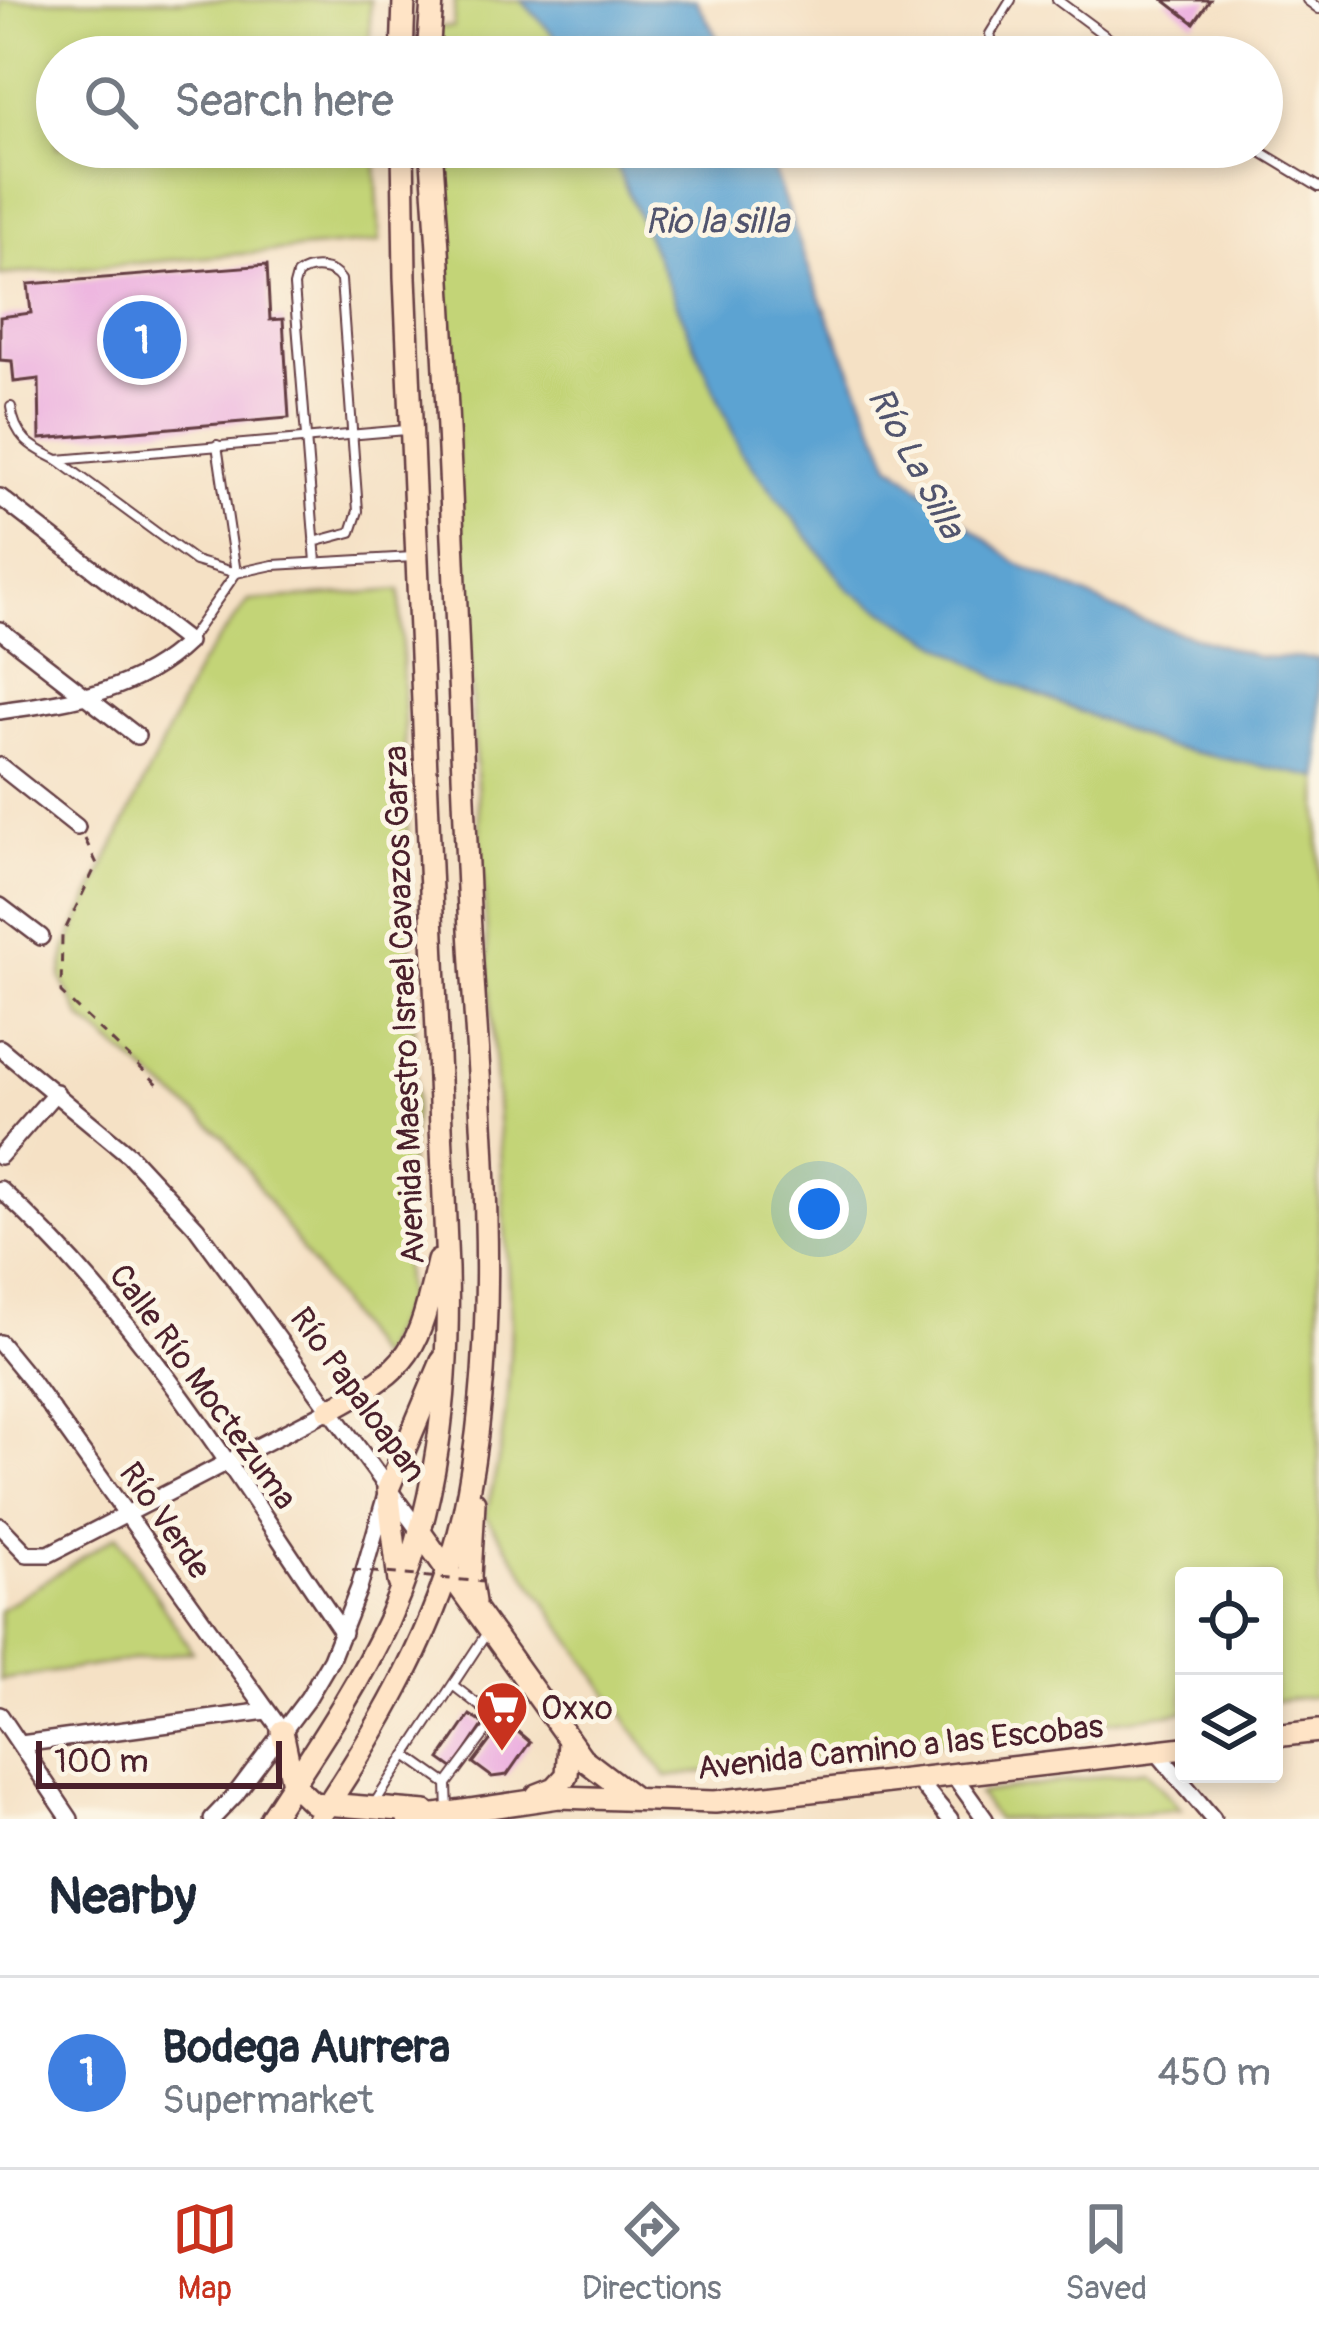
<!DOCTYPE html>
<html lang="en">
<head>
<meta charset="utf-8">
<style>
  :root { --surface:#fff; --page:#f2f2f3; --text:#1f2937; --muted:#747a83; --line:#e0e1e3; --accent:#c8321e }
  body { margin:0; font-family:Pangolin,sans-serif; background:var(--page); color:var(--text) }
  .controls { position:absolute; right:36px; bottom:36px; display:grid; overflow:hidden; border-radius:12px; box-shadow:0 6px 18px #0003 }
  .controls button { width:108px; height:108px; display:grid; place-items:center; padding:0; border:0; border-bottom:3px solid var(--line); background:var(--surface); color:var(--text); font:60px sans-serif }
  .scale { position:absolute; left:36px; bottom:30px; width:246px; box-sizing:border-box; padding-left:12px; border:6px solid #4a1f2b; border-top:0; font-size:33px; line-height:42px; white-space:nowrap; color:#4a1f2b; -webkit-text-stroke:9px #fcf5e5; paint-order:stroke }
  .you { position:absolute; left:819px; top:1209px; width:42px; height:42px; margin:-30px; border:9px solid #fff; border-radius:50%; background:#1a73e8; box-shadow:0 0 0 18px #1a73e833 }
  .badge { display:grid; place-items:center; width:78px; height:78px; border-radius:50%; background:var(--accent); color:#fff; font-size:39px; font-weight:700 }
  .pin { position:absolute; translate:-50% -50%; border:6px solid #fff; box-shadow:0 3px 12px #0006 }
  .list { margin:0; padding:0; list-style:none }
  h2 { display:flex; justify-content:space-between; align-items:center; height:156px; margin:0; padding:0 48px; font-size:51px }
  h2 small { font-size:39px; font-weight:400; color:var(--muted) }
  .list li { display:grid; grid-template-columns:78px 1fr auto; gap:36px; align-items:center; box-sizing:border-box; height:192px; padding:0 48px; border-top:3px solid var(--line) }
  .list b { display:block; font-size:45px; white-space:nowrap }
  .list p { margin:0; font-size:39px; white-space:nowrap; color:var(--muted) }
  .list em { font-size:39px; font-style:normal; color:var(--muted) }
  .icon { flex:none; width:66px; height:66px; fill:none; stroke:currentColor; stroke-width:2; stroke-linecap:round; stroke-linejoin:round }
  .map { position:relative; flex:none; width:1319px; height:1819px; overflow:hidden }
  .search { position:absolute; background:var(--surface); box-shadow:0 6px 18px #0003; left:36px; right:36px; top:36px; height:132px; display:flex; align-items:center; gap:30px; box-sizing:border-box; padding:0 42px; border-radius:66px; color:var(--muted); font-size:45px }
  .sheet { height:348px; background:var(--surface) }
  nav { display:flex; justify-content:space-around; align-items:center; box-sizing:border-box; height:168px; border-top:3px solid var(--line); background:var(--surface); font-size:33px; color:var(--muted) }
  nav a { display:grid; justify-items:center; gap:6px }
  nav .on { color:var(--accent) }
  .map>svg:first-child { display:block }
</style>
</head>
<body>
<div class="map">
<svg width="1319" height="1819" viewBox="0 0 1319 1819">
  <rect width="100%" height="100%" fill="#fcf5e5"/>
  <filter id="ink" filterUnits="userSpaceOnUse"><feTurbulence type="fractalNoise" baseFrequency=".00833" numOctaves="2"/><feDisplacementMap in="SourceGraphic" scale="24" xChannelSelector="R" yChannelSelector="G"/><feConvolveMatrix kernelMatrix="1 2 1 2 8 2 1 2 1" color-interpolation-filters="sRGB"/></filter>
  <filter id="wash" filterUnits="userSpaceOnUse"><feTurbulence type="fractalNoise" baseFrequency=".004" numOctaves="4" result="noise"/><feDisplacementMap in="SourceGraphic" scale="48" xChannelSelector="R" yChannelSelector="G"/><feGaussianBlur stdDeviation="2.7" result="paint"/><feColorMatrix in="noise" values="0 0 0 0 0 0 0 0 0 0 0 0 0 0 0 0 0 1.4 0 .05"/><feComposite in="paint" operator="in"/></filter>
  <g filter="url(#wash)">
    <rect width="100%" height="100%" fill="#f5e1c5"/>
    <g fill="#c3d477" stroke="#867a51" stroke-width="3">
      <path d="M0,0H370V57H57V147H375L380,242L0,275Z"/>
      <path d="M455,0H603L633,57H431L430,27H453Z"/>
      <path d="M437,147H669L806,485L1319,774V1696L1274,1701V1576H1184V1712L666,1777L485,1515C504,1451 509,1391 511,1324Z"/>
      <path d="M400,590L416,1097L402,1228L406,1299L378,1360L224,1137L81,1018L61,978L67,946L199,665L249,601Z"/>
      <path d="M117,1535L192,1651L0,1680V1610Z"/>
      <path d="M1145,1770L1181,1809L1069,1819H996L978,1794Z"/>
    </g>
    <g fill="#5ca3d2" stroke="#53617e" stroke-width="3">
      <path d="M521,0H696L728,57H568L564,46Z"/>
      <path d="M608,147H765L813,280L891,464L1015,562L1134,618L1258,657L1319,659V778L1163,746L999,679L849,590L741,451Z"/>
    </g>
    <g id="blocks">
      <g fill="#eaa8df">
        <path d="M1164,0H1210L1194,23Z"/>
        <path d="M267,265L270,320L283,319L289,418L40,439L39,379L14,382L12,361L0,360V317L31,313L28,284Z"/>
        <path d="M470,1715L484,1724L454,1769L440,1759Z"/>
        <path d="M505,1721L530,1742L507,1775L492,1777L473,1763Z"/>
      </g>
    </g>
  </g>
  <g filter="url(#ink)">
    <use href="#blocks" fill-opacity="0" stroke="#643c42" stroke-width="3"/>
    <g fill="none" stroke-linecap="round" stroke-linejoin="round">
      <g stroke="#643c42" stroke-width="12">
        <g id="lane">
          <path d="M1057,0L1134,57"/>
          <path d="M1307,0L1319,9"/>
          <path d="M1002,57L994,49L990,34L1011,0"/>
          <path d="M1108,57L1118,43"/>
          <path d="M1253,147L1319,187"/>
          <path d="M11,407C15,438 31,447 58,460"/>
          <path d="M217,445L236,573"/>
          <path d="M314,542L351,532L358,511L341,280C332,266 310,265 297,275L294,286C302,378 308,470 316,562"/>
          <path d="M236,573L195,561L58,460L406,430"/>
          <path d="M189,640L236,573L273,565L413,557"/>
          <path d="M454,1686L495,1718"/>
          <path d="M406,1755L447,1784L448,1812"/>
          <path d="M447,1784L524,1681"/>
          <path d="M374,1804L488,1631"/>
        </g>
      </g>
      <g stroke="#643c42" stroke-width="20">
        <g id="street">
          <path d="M0,497L188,642C135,693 70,701 0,711"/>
          <path d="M0,630L137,736"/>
          <path d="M0,766L77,827"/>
          <path d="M0,906L41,937"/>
          <path d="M0,1048L129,1155L196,1227L420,1532"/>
          <path d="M0,1156L56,1092"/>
          <path d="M0,1189C140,1315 237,1479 343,1633"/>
          <path d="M0,1343L32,1382L282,1731"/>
          <path d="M0,1526L27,1554H49L329,1410"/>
          <path d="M0,1715L70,1819"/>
          <path d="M21,1744L266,1711"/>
          <path d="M1156,1751L1213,1819"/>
          <path d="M952,1773L985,1819"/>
          <path d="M916,1778L950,1819"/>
          <path d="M212,1819L235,1795L308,1698L331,1659L359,1588L387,1491"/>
        </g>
      </g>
      <g stroke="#643c42" stroke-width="26">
        <g id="secondary">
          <path d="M402,57L404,0"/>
          <path d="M428,57L432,0"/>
          <path d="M329,1410C414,1365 417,1352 438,1261"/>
          <path d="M474,1502L470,1577L474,1602"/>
          <path d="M420,1532L582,1758L633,1797"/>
          <path d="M399,1582L388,1489L442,1361"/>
          <path d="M282,1731L293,1784L313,1803L426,1812"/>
          <path d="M1274,1736L1319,1731"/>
          <path d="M537,1795L555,1788L567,1775L569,1741"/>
          <path d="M270,1819C312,1754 356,1691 388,1621C438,1510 450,1388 447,1268L405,277L403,147"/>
          <path d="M318,1819C380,1727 438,1627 463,1517C506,1319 479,1111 469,910C457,656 450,401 431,147"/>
          <path d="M408,1819L559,1797L715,1802L1184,1748"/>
        </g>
      </g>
      <path stroke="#643c42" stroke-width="3" stroke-dasharray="9 9" stroke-linecap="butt" d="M85,839L97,864L62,936L61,993L161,1087"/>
      <use href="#lane" stroke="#fff" stroke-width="8"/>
      <use href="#street" stroke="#fff" stroke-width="15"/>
      <use href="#secondary" stroke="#ffe4c6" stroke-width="21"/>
      <path stroke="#643c42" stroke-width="3" stroke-dasharray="9 9" stroke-linecap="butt" d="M352,1570L484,1582"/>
    </g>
  </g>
  <defs>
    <g id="supermarket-pin" transform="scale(2.7)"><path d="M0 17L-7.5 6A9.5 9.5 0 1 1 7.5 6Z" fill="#c8321e" stroke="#fcf5e5"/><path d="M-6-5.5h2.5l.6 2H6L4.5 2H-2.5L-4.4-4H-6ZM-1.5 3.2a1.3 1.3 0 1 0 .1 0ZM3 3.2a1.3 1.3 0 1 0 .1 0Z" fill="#fff"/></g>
  </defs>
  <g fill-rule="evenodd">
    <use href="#supermarket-pin" x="502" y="1707"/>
  </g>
  <g text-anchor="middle" stroke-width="10" stroke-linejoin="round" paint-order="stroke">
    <g font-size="33" fill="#4a1f2b" stroke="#fcf5e5">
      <text transform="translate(403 1005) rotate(-92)" y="12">Avenida Maestro Israel Cavazos Garza</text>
      <text transform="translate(204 1386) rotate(54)" y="12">Calle Río Moctezuma</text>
      <text transform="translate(359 1394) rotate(54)" y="12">Río Papaloapan</text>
      <text transform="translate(166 1520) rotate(55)" y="12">Río Verde</text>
      <text transform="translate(900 1746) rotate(-6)" y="12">Avenida Camino a las Escobas</text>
    </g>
    <g font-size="33" fill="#4a1f2b" stroke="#fcf5e5" text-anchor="start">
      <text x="541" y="1719">Oxxo</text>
    </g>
    <g font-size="36" font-style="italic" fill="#51546e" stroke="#fcf5e5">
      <text x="717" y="233">Rio la silla</text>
      <text transform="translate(917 462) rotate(62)" y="13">Río La Silla</text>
    </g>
  </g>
</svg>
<div class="controls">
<button><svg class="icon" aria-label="locate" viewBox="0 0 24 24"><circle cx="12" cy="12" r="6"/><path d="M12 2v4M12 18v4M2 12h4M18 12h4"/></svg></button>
<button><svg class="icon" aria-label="layers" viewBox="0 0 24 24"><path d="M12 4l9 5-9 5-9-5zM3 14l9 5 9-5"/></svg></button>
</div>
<div class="scale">100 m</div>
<div class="you"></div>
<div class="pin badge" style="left:142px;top:340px;background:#3f7fe0">1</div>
<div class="search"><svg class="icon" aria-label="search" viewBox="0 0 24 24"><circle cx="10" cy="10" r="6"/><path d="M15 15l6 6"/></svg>Search here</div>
</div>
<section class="sheet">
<h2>Nearby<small></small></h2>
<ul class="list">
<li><span class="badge" style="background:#3f7fe0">1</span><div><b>Bodega Aurrera</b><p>Supermarket</p></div><em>450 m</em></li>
</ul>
</section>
<nav>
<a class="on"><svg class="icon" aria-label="map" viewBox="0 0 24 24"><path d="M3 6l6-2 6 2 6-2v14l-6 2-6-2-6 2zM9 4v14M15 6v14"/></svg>Map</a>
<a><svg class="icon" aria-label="directions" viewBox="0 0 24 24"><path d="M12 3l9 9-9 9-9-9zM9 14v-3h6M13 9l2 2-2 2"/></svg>Directions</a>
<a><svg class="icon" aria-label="saved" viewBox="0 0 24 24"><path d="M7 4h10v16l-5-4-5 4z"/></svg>Saved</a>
</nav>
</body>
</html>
